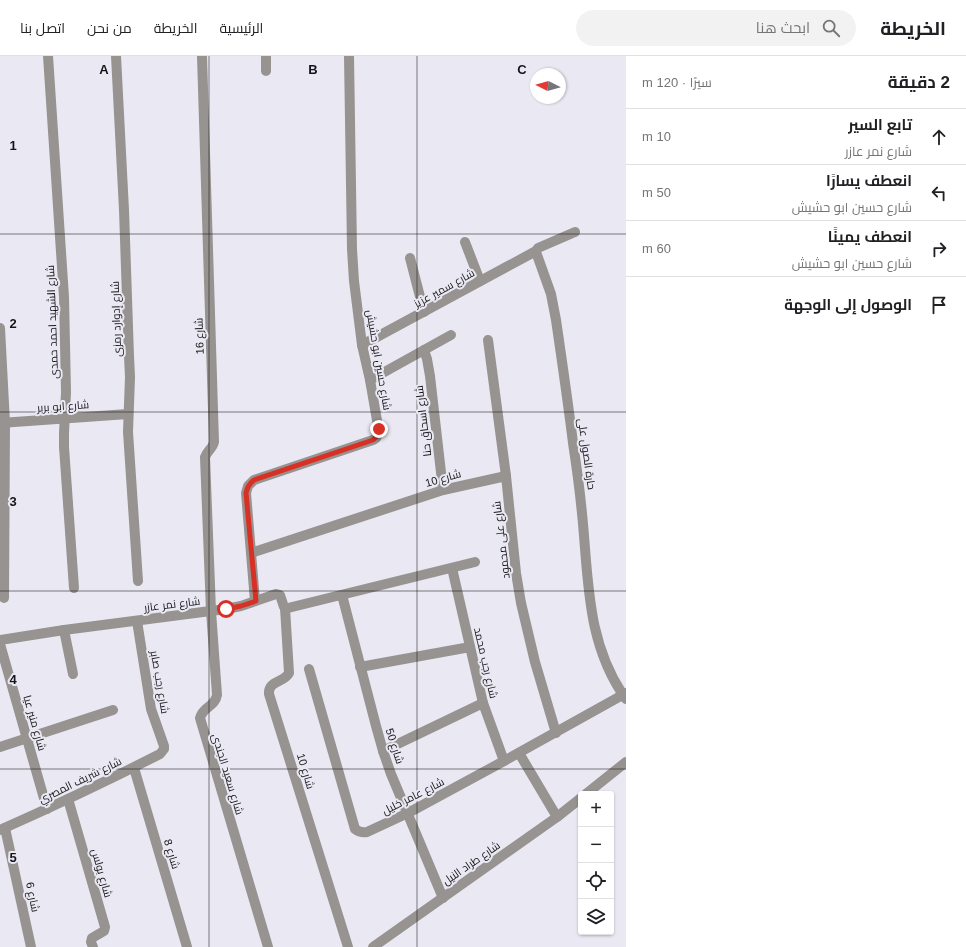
<!DOCTYPE html>
<html lang="ar">
<head>
<meta charset="utf-8">
<style>
  :root { --surface:#fff; --page:#f2f2f2; --text:#202124; --muted:#757577; --line:#e0e0e0 }
  body { margin:0; font-family:Arial,Cairo,sans-serif; background:var(--page); color:var(--text); direction:rtl }
  .controls { position:absolute; right:12px; bottom:12px; display:grid; overflow:hidden; border-radius:4px; box-shadow:0 1px 3px #0004 }
  .controls button { width:36px; height:36px; display:grid; place-items:center; padding:0; border:0; border-bottom:1px solid var(--line); background:var(--surface); color:var(--text); font:20px sans-serif }
  .compass { position:absolute; left:530px; top:12px; width:36px; height:36px; border-radius:50%; background:var(--surface); box-shadow:0 1px 3px #0004; rotate:276deg }
  .stop { position:absolute; width:12px; height:12px; margin:-9px; border:3px solid #d93025; border-radius:50%; background:#fff }
  .stop.end { background:#d93025; border-color:#fff; box-shadow:0 1px 4px #0008 }
  .list { margin:0; padding:0; list-style:none }
  h2 { display:flex; justify-content:space-between; align-items:center; height:52px; margin:0; padding:0 16px; font-size:17px }
  h2 small { font-size:13px; font-weight:400; color:var(--muted) }
  .list li { display:grid; grid-template-columns:26px 1fr auto; gap:12px; align-items:center; box-sizing:border-box; height:56px; padding:0 16px; border-top:1px solid var(--line) }
  .list b { display:block; font-size:15px; white-space:nowrap }
  .list p { margin:0; font-size:13px; white-space:nowrap; color:var(--muted) }
  .list em { font-size:13px; font-style:normal; color:var(--muted) }
  .icon { flex:none; width:22px; height:22px; fill:none; stroke:currentColor; stroke-width:2; stroke-linecap:round; stroke-linejoin:round }
  .map { position:relative; flex:none; width:626px; height:891px; overflow:hidden; direction:ltr }
  header { display:flex; align-items:center; gap:24px; box-sizing:border-box; height:56px; padding:0 20px; background:var(--surface); border-bottom:1px solid var(--line) }
  header strong { font-size:19px }
  nav { display:flex; gap:22px; margin-inline-start:auto; font-size:14px }
  .search { width:280px; height:36px; background:var(--page); display:flex; align-items:center; gap:10px; box-sizing:border-box; padding:0 14px; border-radius:22px; color:var(--muted); font-size:15px }
  main { display:flex }
  aside { flex:1; background:var(--surface) }
  .map>svg:first-child { display:block }
</style>
</head>
<body>
<header>
<strong>الخريطة</strong>
<div class="search"><svg class="icon" aria-label="search" viewBox="0 0 24 24"><circle cx="10" cy="10" r="6"/><path d="M15 15l6 6"/></svg>ابحث هنا</div>
<nav><a>الرئيسية</a><a>الخريطة</a><a>من نحن</a><a>اتصل بنا</a></nav>
</header>
<main>
<aside>
<h2>2 دقيقة<small>سيرًا · 120 m</small></h2>
<ul class="list">
<li><svg class="icon" aria-label="ahead" viewBox="0 0 24 24"><path d="M12 20V5M6 11l6-6 6 6"/></svg><div><b>تابع السير</b><p>شارع نمر عازر</p></div><em>10 m</em></li>
<li><svg class="icon" aria-label="left" viewBox="0 0 24 24"><path d="M17 20v-9H6M10 6l-5 5 5 5"/></svg><div><b>انعطف يسارًا</b><p>شارع حسين ابو حشيش</p></div><em>50 m</em></li>
<li><svg class="icon" aria-label="right" viewBox="0 0 24 24"><path d="M7 20v-9h11M14 6l5 5-5 5"/></svg><div><b>انعطف يمينًا</b><p>شارع حسين ابو حشيش</p></div><em>60 m</em></li>
<li><svg class="icon" aria-label="arrive" viewBox="0 0 24 24"><path d="M6 21V4h12l-3 4 3 4H6"/></svg><div><b>الوصول إلى الوجهة</b></div></li>
</ul>
</aside>
<div class="map">
<svg width="626" height="891" viewBox="0 0 626 891">
  <rect width="100%" height="100%" fill="#eae9f3"/>
  <g fill="none" stroke-linecap="round" stroke-linejoin="round">
    <g stroke="#979390" stroke-width="10">
      <path d="M48,0L64,241L66,336L64,377V391L74,532"/>
      <path d="M116,0L124,154L129,300L130,321L128,376L138,525"/>
      <path d="M202,0L214,386C213,392 207,395 205,401L211,555L217,639C215,651 203,650 200,662L268,891"/>
      <path d="M266,0V15"/>
      <path d="M575,176L538,192L536,196L551,238L556,264C562,305 568,346 573,387C576,407 579,428 581,448C589,516 584,585 626,643"/>
      <path d="M465,186L480,225"/>
      <path d="M410,202L424,256"/>
      <path d="M0,272L5,367L4,542"/>
      <path d="M488,284L506,420L516,517L521,547L535,606L556,677"/>
      <path d="M362,289L536,195"/>
      <path d="M424,294L427,303L430,320L443,434"/>
      <path d="M370,324L451,279"/>
      <path d="M0,367L128,358"/>
      <path d="M251,497L443,434L506,420"/>
      <path d="M452,512L483,647L504,705"/>
      <path d="M342,539L376,670L383,695L391,718L443,842"/>
      <path d="M255,545L246,437L248,430L254,424L373,384L376,382L379,376L370,324L362,289L354,225L352,193L349,0"/>
      <path d="M285,552L289,617C284,627 268,624 269,638L348,891"/>
      <path d="M64,574L73,618"/>
      <path d="M0,584L64,574L226,553L241,550L276,538L280,539L284,551L288,552L475,506"/>
      <path d="M0,588L47,753"/>
      <path d="M360,611L470,591"/>
      <path d="M309,613L355,773C359,776 362,777 367,776L408,757L504,705L626,637"/>
      <path d="M0,691L113,654"/>
      <path d="M383,695L483,647"/>
      <path d="M519,697L557,761"/>
      <path d="M134,712L187,891"/>
      <path d="M586,738L626,706"/>
      <path d="M68,743L105,871L104,875L92,882L91,886L93,891"/>
      <path d="M5,772L31,891"/>
      <path d="M0,774C54,750 107,725 160,698L164,693V690L151,653L137,565"/>
      <path d="M373,891L557,761L581,742"/>
    </g>
  </g>
  <g fill="none" stroke-linecap="round" stroke-linejoin="round">
    <path stroke="#d93025" stroke-width="5" d="M226,553L241,550L256,545L246,437C247,431 249,428 254,424L373,384L378,379L379,373"/>
  </g>
  <path fill="none" stroke="#151518" stroke-width="1" stroke-opacity="0.55" d="M209,0V891M417,0V891M0,178H626M0,356H626M0,535H626M0,713H626"/>
  <g text-anchor="middle" stroke-width="4" stroke-linejoin="round" paint-order="stroke">
    <g font-size="11" fill="#151518" stroke="#eae9f3">
      <text transform="translate(444 232) rotate(-29)" y="4">شارع سمير عزيز</text>
      <text transform="translate(116 263) rotate(-92)" y="4">شارع إدوارد رمزى</text>
      <text transform="translate(52 266) rotate(-92)" y="4">شارع الشهيد احمد حمدى</text>
      <text transform="translate(199 280) rotate(-92)" y="4">شارع 16</text>
      <text transform="translate(379 304) rotate(80)" y="4">شارع حسين ابو حشيش</text>
      <text transform="translate(63 350) rotate(-4)" y="4">شارع ابو بربر</text>
      <text transform="translate(423 365) rotate(-97)" y="4">شارع اسحاق حنا</text>
      <text transform="translate(587 398) rotate(82)" y="4">حارة الصول على</text>
      <text transform="translate(443 422) rotate(-16)" y="4">شارع 10</text>
      <text transform="translate(501 484) rotate(-97)" y="4">شارع على محمود</text>
      <text transform="translate(172 548) rotate(-7)" y="4">شارع نمر عازر</text>
      <text transform="translate(486 607) rotate(77)" y="4">شارع رجب محمد</text>
      <text transform="translate(160 626) rotate(80)" y="4">شارع رجب صابر</text>
      <text transform="translate(35 667) rotate(74)" y="4">شارع منير عيا</text>
      <text transform="translate(395 690) rotate(72)" y="4">شارع 50</text>
      <text transform="translate(306 715) rotate(73)" y="4">شارع 10</text>
      <text transform="translate(228 718) rotate(73)" y="4">شارع سعيد الجندى</text>
      <text transform="translate(80 724) rotate(-26)" y="4">شارع شريف المصري</text>
      <text transform="translate(413 740) rotate(-27)" y="4">شارع عامر خليل</text>
      <text transform="translate(172 798) rotate(73)" y="4">شارع 8</text>
      <text transform="translate(471 807) rotate(-35)" y="4">شارع طراد النيل</text>
      <text transform="translate(102 817) rotate(74)" y="4">شارع بولس</text>
      <text transform="translate(33 841) rotate(78)" y="4">شارع 6</text>
    </g>
  </g>
  <g font-size="13" text-anchor="middle" font-weight="bold" fill="#151518" stroke="#eae9f3" stroke-width="4" stroke-linejoin="round" paint-order="stroke">
    <text x="104" y="18">A</text>
    <text x="313" y="18">B</text>
    <text x="522" y="18">C</text>
    <text x="13" y="94">1</text>
    <text x="13" y="272">2</text>
    <text x="13" y="450">3</text>
    <text x="13" y="628">4</text>
    <text x="13" y="806">5</text>
  </g>
</svg>
<div class="controls">
<button>+</button>
<button>−</button>
<button><svg class="icon" aria-label="locate" viewBox="0 0 24 24"><circle cx="12" cy="12" r="6"/><path d="M12 2v4M12 18v4M2 12h4M18 12h4"/></svg></button>
<button><svg class="icon" aria-label="layers" viewBox="0 0 24 24"><path d="M12 4l9 5-9 5-9-5zM3 14l9 5 9-5"/></svg></button>
</div>
<svg class="compass" viewBox="-18 -18 36 36"><path d="M0-13l5 13h-10z" fill="#e53935"/><path d="M0 13l5-13h-10z" fill="#757577"/></svg>
<div class="stop" style="left:226px;top:553px"></div>
<div class="stop end" style="left:379px;top:373px"></div>
</div>
</main>
</body>
</html>
